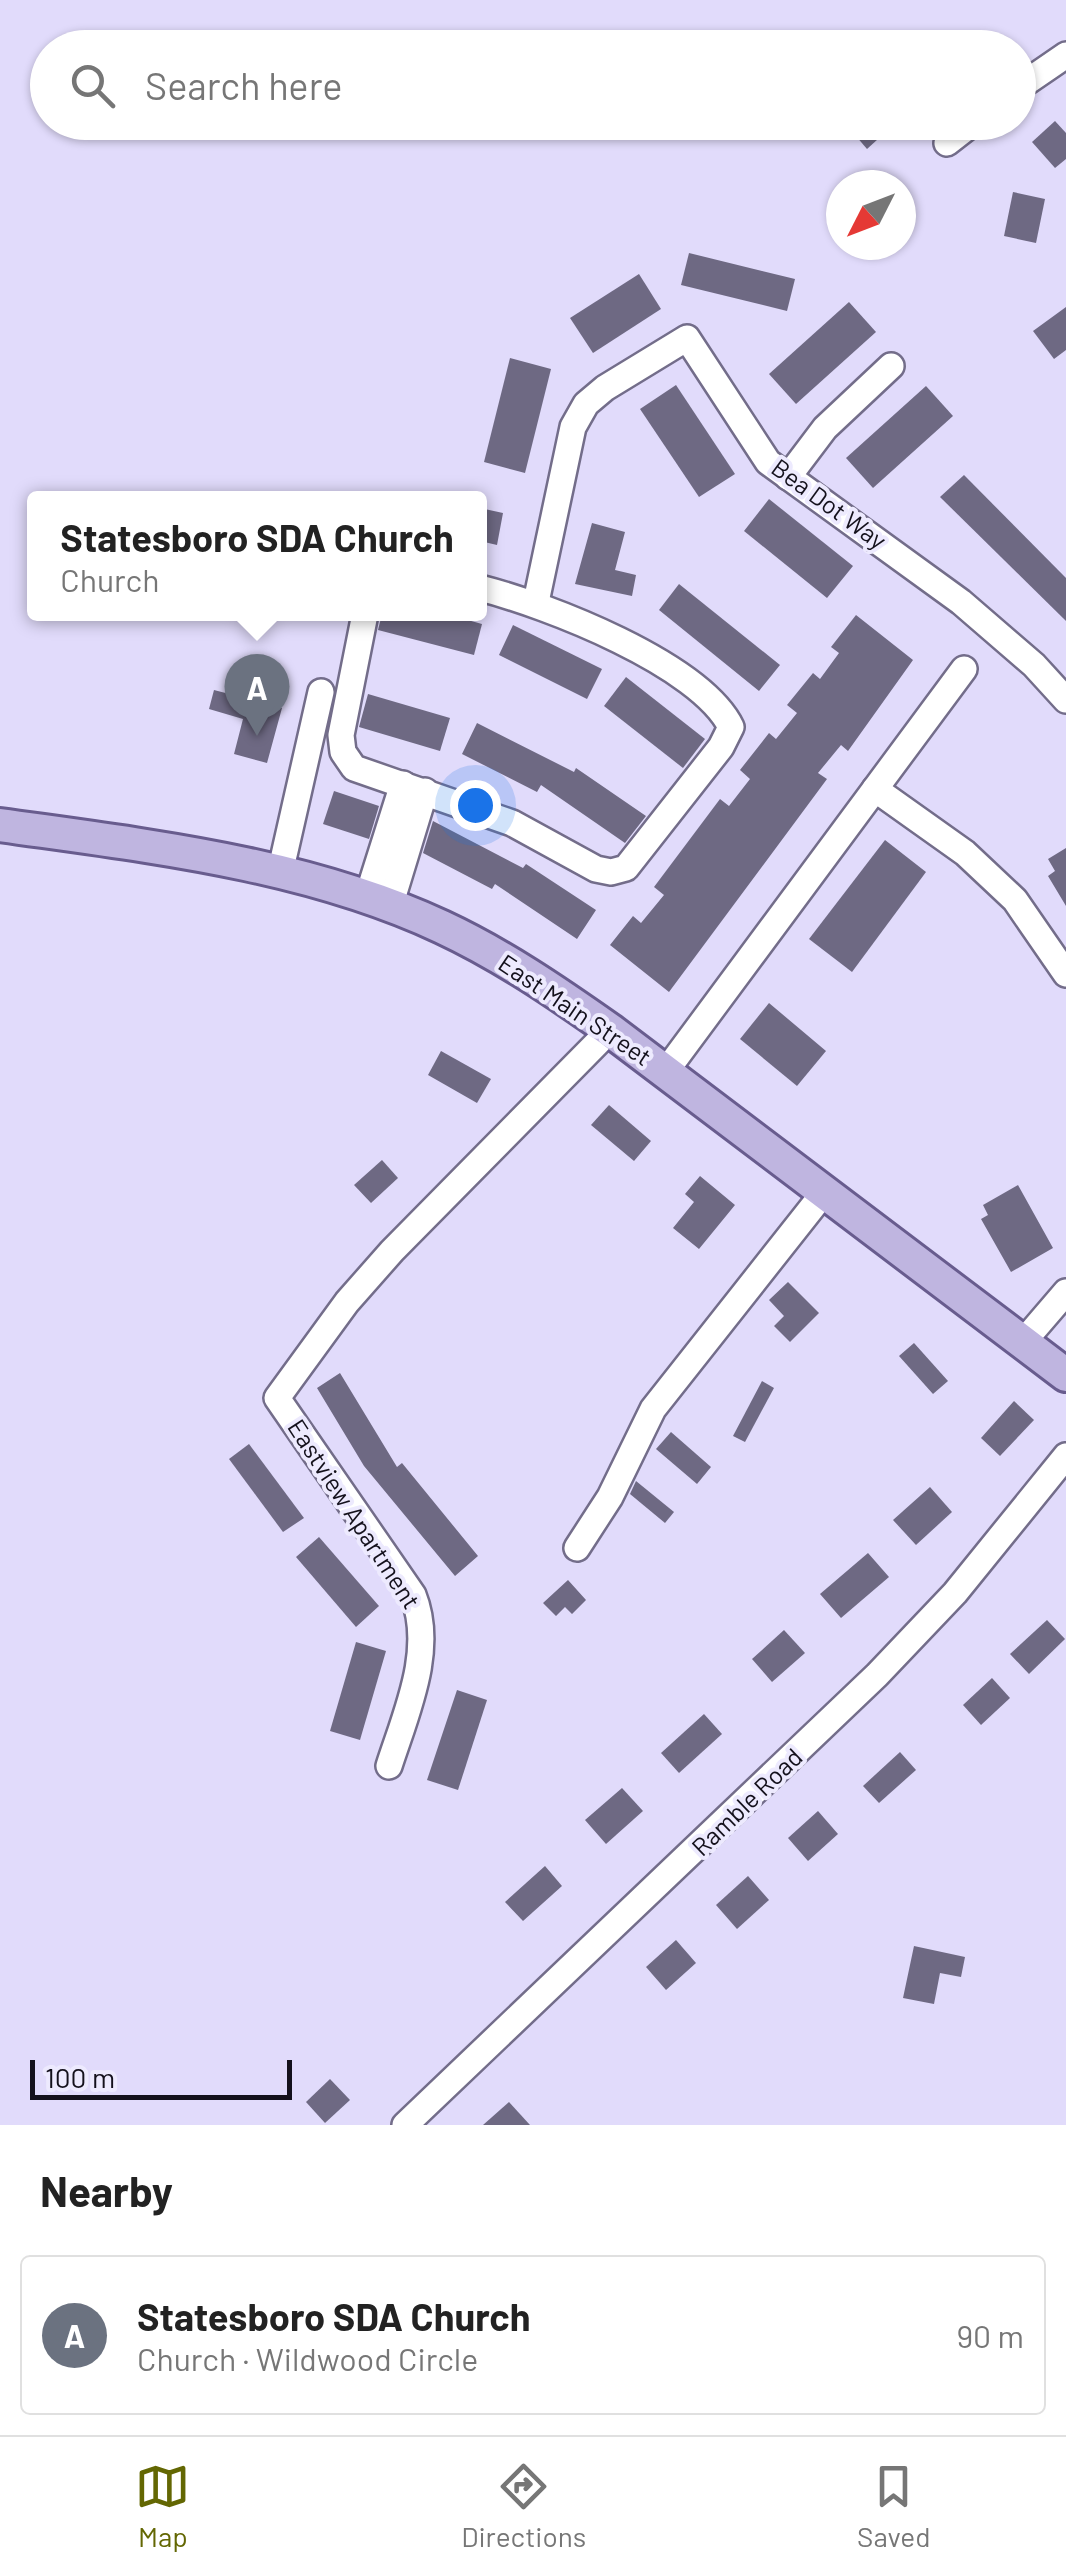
<!DOCTYPE html>
<html lang="en">
<head>
<meta charset="utf-8">
<style>
  :root { --surface:#fff; --page:#f2f2f2; --text:#222; --muted:#767676; --line:#e0e0e0; --accent:#636703 }
  body { margin:0; font-family:Barlow,sans-serif; background:var(--page); color:var(--text) }
  .compass { position:absolute; left:826px; top:170px; width:90px; height:90px; border-radius:50%; background:var(--surface); box-shadow:0 2px 8px #0004; rotate:228deg }
  .scale { position:absolute; left:30px; bottom:25px; width:262px; box-sizing:border-box; padding-left:10px; border:5px solid #14111c; border-top:0; font-size:28px; line-height:35px; white-space:nowrap; color:#14111c; -webkit-text-stroke:8px #edeafe; paint-order:stroke }
  .you { position:absolute; left:475px; top:805px; width:35px; height:35px; margin:-25px; border:8px solid #fff; border-radius:50%; background:#1a73e8; box-shadow:0 0 0 15px #1a73e833 }
  .badge { display:grid; place-items:center; width:65px; height:65px; border-radius:50%; background:var(--accent); color:#fff; font-size:32px; font-weight:700 }
  .pin { position:absolute; translate:-50% -82px; filter:drop-shadow(0 2px 5px #0008) }
  .pin::after { content:''; position:absolute; top:52px; width:35px; height:30px; background:inherit; clip-path:polygon(0 0,100% 0,50% 100%) }
  .popup { position:absolute; left:27px; top:491px; width:460px; height:130px; box-sizing:border-box; display:grid; place-content:center; border-radius:10px; background:var(--surface); filter:drop-shadow(0 2px 8px #0005); font-size:32px; white-space:nowrap; color:var(--muted) }
  .popup b { font-size:38px; color:var(--text) }
  .popup::after { content:''; position:absolute; left:50%; top:100%; margin-left:-20px; border:20px solid transparent; border-top-color:var(--surface) }
  .list { margin:0; padding:0; list-style:none }
  h2 { display:flex; justify-content:space-between; align-items:center; height:130px; margin:0; padding:0 40px; font-size:42px }
  h2 small { font-size:32px; font-weight:400; color:var(--muted) }
  .list li { display:grid; grid-template-columns:65px 1fr auto; gap:30px; align-items:center; box-sizing:border-box; height:160px; margin:0 20px 20px; padding:0 20px; border:2px solid var(--line); border-radius:10px }
  .list b { display:block; font-size:38px; white-space:nowrap }
  .list p { margin:0; font-size:32px; white-space:nowrap; color:var(--muted) }
  .list em { font-size:32px; font-style:normal; color:var(--muted) }
  .icon { flex:none; width:55px; height:55px; fill:none; stroke:currentColor; stroke-width:2; stroke-linecap:round; stroke-linejoin:round }
  .map { position:relative; flex:none; width:1066px; height:2125px; overflow:hidden }
  .search { position:absolute; background:var(--surface); box-shadow:0 2px 8px #0004; left:30px; right:30px; top:30px; height:110px; display:flex; align-items:center; gap:25px; box-sizing:border-box; padding:0 35px; border-radius:55px; color:var(--muted); font-size:38px }
  .sheet { height:310px; background:var(--surface) }
  nav { display:flex; justify-content:space-around; align-items:center; box-sizing:border-box; height:140px; border-top:2px solid var(--line); background:var(--surface); font-size:28px; color:var(--muted) }
  nav a { display:grid; justify-items:center; gap:5px }
  nav .on { color:var(--accent) }
  .map>svg:first-child { display:block }
</style>
</head>
<body>
<div class="map">
<svg width="1066" height="2125" viewBox="0 0 1066 2125">
  <rect width="100%" height="100%" fill="#e1dbfb"/>
  <g fill="#6e6983">
    <path d="M1055,121L1066,133V159L1055,168L1032,142Z"/>
    <path d="M844,122H881L888,130L867,149Z"/>
    <path d="M1013,192L1045,199L1036,243L1004,236Z"/>
    <path d="M689,253L795,279L787,311L681,285Z"/>
    <path d="M639,274L661,309L593,353L570,318Z"/>
    <path d="M849,302L876,332L796,404L769,374Z"/>
    <path d="M1066,307V350L1054,359L1033,331Z"/>
    <path d="M510,358L551,369L525,473L484,462Z"/>
    <path d="M676,385L735,474L699,497L640,409Z"/>
    <path d="M926,386L953,416L873,488L846,458Z"/>
    <path d="M964,475L1066,578V621L940,497Z"/>
    <path d="M769,499L853,566L827,598L744,531Z"/>
    <path d="M480,508L503,513L497,545L480,541Z"/>
    <path d="M592,523L625,532L615,570L636,575L632,596L575,584Z"/>
    <path d="M679,584L780,665L759,691L659,610Z"/>
    <path d="M382,614H446L482,624L474,655L378,630Z"/>
    <path d="M856,615L913,660L848,751L841,745L818,773L827,779L669,992L610,945L633,916L641,923L664,895L654,887L720,799L729,806L750,779L740,770L769,733L776,739L797,713L787,705L813,673L820,679L839,653L831,647Z"/>
    <path d="M513,625L602,669L587,699L499,655Z"/>
    <path d="M626,677L705,739L683,768L604,706Z"/>
    <path d="M214,690L282,708L267,763L234,754L243,719L209,709Z"/>
    <path d="M368,694L450,718L440,751L359,727Z"/>
    <path d="M477,723L574,772L576,768L646,816L625,843L541,785L537,792L462,754Z"/>
    <path d="M334,791L379,806L369,839L323,824Z"/>
    <path d="M433,821L523,868L526,864L596,910L577,939L495,884L492,889L423,853Z"/>
    <path d="M885,840L926,872L852,972L809,939Z"/>
    <path d="M1066,848V906L1048,876L1055,871L1048,859Z"/>
    <path d="M769,1003L826,1051L797,1086L740,1039Z"/>
    <path d="M441,1051L491,1079L477,1103L428,1075Z"/>
    <path d="M609,1105L651,1141L634,1161L591,1125Z"/>
    <path d="M382,1160L398,1178L371,1203L354,1185Z"/>
    <path d="M700,1176L735,1205L699,1249L673,1228L694,1202L685,1194Z"/>
    <path d="M1018,1185L1053,1248L1011,1272L981,1219L988,1215L983,1205Z"/>
    <path d="M788,1282L819,1313L790,1342L774,1326L784,1316L769,1300Z"/>
    <path d="M914,1343L948,1381L933,1394L899,1356Z"/>
    <path d="M340,1373L397,1467L402,1463L478,1556L455,1576L364,1466L317,1388Z"/>
    <path d="M762,1381L774,1388L745,1442L733,1436Z"/>
    <path d="M1014,1401L1034,1420L1000,1456L981,1438Z"/>
    <path d="M671,1432L711,1467L697,1484L656,1449Z"/>
    <path d="M249,1444L304,1518L283,1532L229,1459Z"/>
    <path d="M636,1481L674,1512L665,1523L630,1494Z"/>
    <path d="M930,1487L952,1512L916,1545L893,1520Z"/>
    <path d="M319,1537L379,1606L356,1627L296,1557Z"/>
    <path d="M868,1553L889,1577L841,1618L820,1594Z"/>
    <path d="M568,1580L586,1600L572,1614L565,1607L556,1616L543,1603Z"/>
    <path d="M1047,1620L1065,1639L1029,1674L1010,1654Z"/>
    <path d="M784,1630L805,1653L772,1682L752,1659Z"/>
    <path d="M356,1642L386,1651L360,1740L330,1731Z"/>
    <path d="M992,1678L1010,1698L981,1725L963,1705Z"/>
    <path d="M457,1690L487,1700L458,1790L427,1780Z"/>
    <path d="M704,1714L722,1734L679,1773L661,1753Z"/>
    <path d="M900,1752L916,1770L879,1803L863,1786Z"/>
    <path d="M622,1788L643,1811L606,1844L585,1820Z"/>
    <path d="M818,1811L838,1834L808,1861L788,1838Z"/>
    <path d="M545,1866L562,1886L523,1921L505,1902Z"/>
    <path d="M748,1876L769,1900L737,1929L716,1905Z"/>
    <path d="M676,1940L696,1963L666,1990L646,1967Z"/>
    <path d="M914,1946L965,1957L961,1977L940,1973L934,2004L903,1998Z"/>
    <path d="M330,2079L350,2100L325,2123L306,2102Z"/>
    <path d="M509,2102L530,2125H483Z"/>
  </g>
  <g fill="none" stroke-linecap="round" stroke-linejoin="round">
    <g stroke="#736d8a" stroke-width="30">
      <g id="minor">
        <path d="M1018,88L1066,55"/>
        <path d="M947,143L974,122"/>
        <path d="M788,477L825,428L891,366"/>
        <path d="M536,602L573,427L586,404L605,388L687,338L768,462L961,602L1034,665L1066,700"/>
        <path d="M365,614L341,735L343,752L354,768L512,823L596,869L611,872L626,868L721,747L731,727C700,664 547,605 480,588"/>
        <path d="M875,789L965,853L1015,900L1066,974"/>
        <path d="M280,873L321,692"/>
        <path d="M367,898L403,784"/>
        <path d="M390,906L425,791"/>
        <path d="M666,1071L964,669"/>
        <path d="M1023,1342L1066,1292"/>
        <path d="M577,1548L610,1497L653,1409L826,1190"/>
        <path d="M389,1766C406,1713 435,1650 413,1595L277,1398L347,1302L392,1251L610,1030"/>
        <path d="M405,2125L877,1675L955,1593L1066,1456"/>
      </g>
    </g>
    <g stroke="#685c8e" stroke-width="38">
      <path id="major" d="M0,825C148,846 305,863 442,927C502,955 556,992 610,1030L1066,1375"/>
    </g>
    <use href="#minor" stroke="#fff" stroke-width="25"/>
    <use href="#major" stroke="#bfb5e0" stroke-width="32"/>
  </g>
  <g text-anchor="middle" stroke-width="8" stroke-linejoin="round" paint-order="stroke">
    <g font-size="25" fill="#14111c" stroke="#edeafe">
      <text transform="translate(829 504) rotate(36)" y="9">Bea Dot Way</text>
      <text transform="translate(575 1010) rotate(34)" y="9">East Main Street</text>
      <text transform="translate(354 1514) rotate(57)" y="9">Eastview Apartment</text>
      <text transform="translate(747 1802) rotate(-44)" y="9">Ramble Road</text>
    </g>
  </g>
</svg>
<svg class="compass" viewBox="-18 -18 36 36"><path d="M0-13l5 13h-10z" fill="#e53935"/><path d="M0 13l5-13h-10z" fill="#767676"/></svg>
<div class="scale">100 m</div>
<div class="you"></div>
<div class="pin badge" style="left:257px;top:736px;background:#6b7280">A</div>
<div class="popup"><b>Statesboro SDA Church</b>Church</div>
<div class="search"><svg class="icon" aria-label="search" viewBox="0 0 24 24"><circle cx="10" cy="10" r="6"/><path d="M15 15l6 6"/></svg>Search here</div>
</div>
<section class="sheet">
<h2>Nearby<small></small></h2>
<ul class="list">
<li><span class="badge" style="background:#6b7280">A</span><div><b>Statesboro SDA Church</b><p>Church · Wildwood Circle</p></div><em>90 m</em></li>
</ul>
</section>
<nav>
<a class="on"><svg class="icon" aria-label="map" viewBox="0 0 24 24"><path d="M3 6l6-2 6 2 6-2v14l-6 2-6-2-6 2zM9 4v14M15 6v14"/></svg>Map</a>
<a><svg class="icon" aria-label="directions" viewBox="0 0 24 24"><path d="M12 3l9 9-9 9-9-9zM9 14v-3h6M13 9l2 2-2 2"/></svg>Directions</a>
<a><svg class="icon" aria-label="saved" viewBox="0 0 24 24"><path d="M7 4h10v16l-5-4-5 4z"/></svg>Saved</a>
</nav>
</body>
</html>
